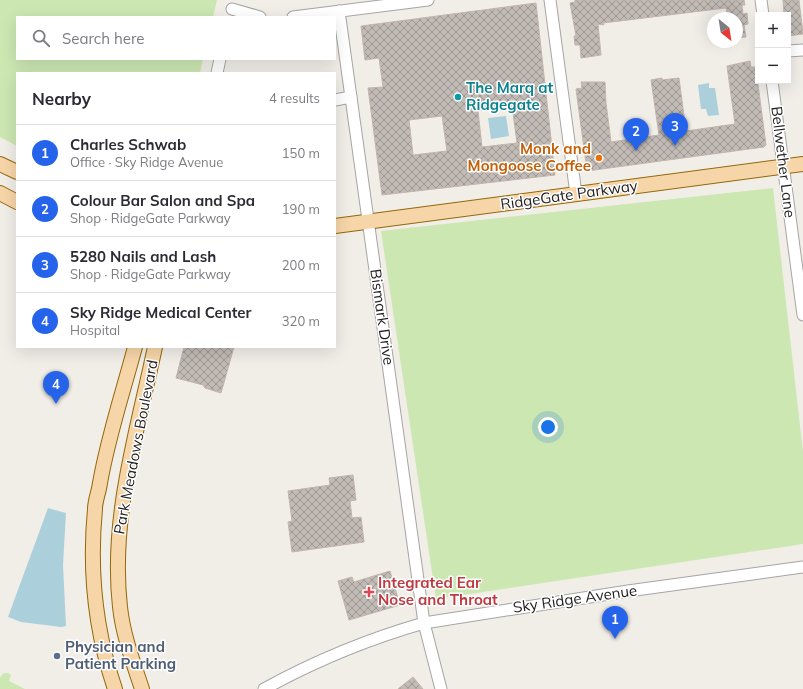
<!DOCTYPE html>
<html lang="en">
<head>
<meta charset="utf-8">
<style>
  :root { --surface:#fff; --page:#f7f7f7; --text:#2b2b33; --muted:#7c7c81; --line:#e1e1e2; --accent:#2563eb }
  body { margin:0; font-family:Mulish,sans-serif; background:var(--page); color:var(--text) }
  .controls { position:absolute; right:12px; top:12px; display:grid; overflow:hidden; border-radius:0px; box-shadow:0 4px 16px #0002 }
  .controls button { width:36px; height:36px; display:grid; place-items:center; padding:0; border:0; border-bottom:1px solid var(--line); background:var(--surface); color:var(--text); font:20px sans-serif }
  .compass { position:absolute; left:707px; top:12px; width:36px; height:36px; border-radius:50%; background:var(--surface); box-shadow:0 4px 16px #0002; rotate:150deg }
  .you { position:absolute; left:548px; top:427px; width:14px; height:14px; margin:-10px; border:3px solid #fff; border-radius:50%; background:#1a73e8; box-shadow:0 0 0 6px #1a73e833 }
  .badge { display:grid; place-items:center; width:26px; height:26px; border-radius:50%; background:var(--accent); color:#fff; font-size:13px; font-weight:700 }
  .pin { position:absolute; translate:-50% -33px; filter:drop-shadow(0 1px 2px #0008) }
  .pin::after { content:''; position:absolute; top:21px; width:14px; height:12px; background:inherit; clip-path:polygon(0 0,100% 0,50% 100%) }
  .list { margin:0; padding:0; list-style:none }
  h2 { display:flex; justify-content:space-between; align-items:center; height:52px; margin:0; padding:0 16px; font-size:17px }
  h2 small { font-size:13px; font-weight:400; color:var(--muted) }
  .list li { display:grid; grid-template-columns:26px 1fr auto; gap:12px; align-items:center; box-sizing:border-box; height:56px; padding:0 16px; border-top:1px solid var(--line) }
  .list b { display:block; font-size:15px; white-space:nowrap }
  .list p { margin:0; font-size:13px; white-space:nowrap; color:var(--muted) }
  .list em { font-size:13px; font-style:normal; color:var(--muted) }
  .icon { flex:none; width:22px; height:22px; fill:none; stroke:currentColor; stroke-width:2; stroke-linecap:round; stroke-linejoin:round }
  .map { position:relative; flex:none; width:803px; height:689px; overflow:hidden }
  .search { position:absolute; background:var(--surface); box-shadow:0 4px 16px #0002; left:16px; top:16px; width:320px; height:44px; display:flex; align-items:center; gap:10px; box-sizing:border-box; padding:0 14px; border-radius:0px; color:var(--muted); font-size:15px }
  .panel { position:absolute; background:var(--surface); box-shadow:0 4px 16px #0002; left:16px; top:72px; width:320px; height:276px; border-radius:0px }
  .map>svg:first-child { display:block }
</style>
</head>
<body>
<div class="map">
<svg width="803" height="689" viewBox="0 0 803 689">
  <defs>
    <pattern id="building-cross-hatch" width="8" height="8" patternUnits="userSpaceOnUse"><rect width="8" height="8" fill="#c1bab5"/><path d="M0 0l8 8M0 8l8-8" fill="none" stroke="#9c9793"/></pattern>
  </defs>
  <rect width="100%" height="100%" fill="#f1eee8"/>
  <g fill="#cce7b2">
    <path d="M0,0H217L213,17H17V59H203L200,73H17V146L0,137Z"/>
    <path d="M773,188L803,452V544L436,599L381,231Z"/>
    <path d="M4,673H8L11,675L9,681L25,689H0V677Z"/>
  </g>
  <g fill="#acd0db">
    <path d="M709,83V88H715L719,115L708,116L706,109H701L698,85Z"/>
    <path d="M506,116L509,136L491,139L488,118Z"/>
    <path d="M48,508L66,513L63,565L66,626L61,627L21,622L8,617Z"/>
  </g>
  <g fill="url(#building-cross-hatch)" stroke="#c2b5ac" fill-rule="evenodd">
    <path d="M575,0H744L745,5H742L743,14L747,13L748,24L744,25L746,37L737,38V18H728L726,8L603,23L604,25L598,24L601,55L581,58L580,45H575L574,36H576L570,3L575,2Z"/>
    <path d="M783,0H799L803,34L788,36V15H784Z"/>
    <path d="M536,3L555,175L382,195L368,88L383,87L379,58L365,60L361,26ZM512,106L517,143L482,147L478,111ZM442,116L447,151L413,155L409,120Z"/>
    <path d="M750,61L751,67H755L758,84L766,145L764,147L587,171L576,89L582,88L581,82H605L606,103L611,142L659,135L651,80L662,78V80L679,78L686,131L735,124L727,66Z"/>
    <path d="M184,347H234L221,393L205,388L203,385L176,378Z"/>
    <path d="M353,475L356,500L350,501L352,518L361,517L364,542L292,552L288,522L292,521L288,491L330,485L329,478Z"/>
    <path d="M390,571L400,605L349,620L338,581L352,577L354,582Z"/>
    <path d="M413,677L423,689H398Z"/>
  </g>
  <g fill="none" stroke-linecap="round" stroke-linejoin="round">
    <g stroke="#a5a5a5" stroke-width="13">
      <g id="minor">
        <path d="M550,0L576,194"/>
        <path d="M761,0L763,15"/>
        <path d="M232,9L260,17"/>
        <path d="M339,11L424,623L441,689"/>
        <path d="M293,17L428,0"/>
        <path d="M788,51L803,50"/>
        <path d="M217,73L220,59"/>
        <path d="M772,81L803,315"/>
        <path d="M335,100L351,97"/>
        <path d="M264,689C315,661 368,639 424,623L628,591L803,567"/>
      </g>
    </g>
    <g stroke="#94670a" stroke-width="16">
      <g id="major">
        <path d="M0,164L17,172"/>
        <path d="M0,193L17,202"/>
        <path d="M335,226L803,164"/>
        <path d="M115,689C95,630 89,571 95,509C95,500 99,492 100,483C108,437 123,392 135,347"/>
        <path d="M142,689C133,662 123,635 120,607C110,519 137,432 155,347"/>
      </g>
    </g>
    <use href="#minor" stroke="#fff" stroke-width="11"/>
    <use href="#major" stroke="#f6d5a8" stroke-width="14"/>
  </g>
  <circle fill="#0f9aa8" stroke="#fff" stroke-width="1.5" cx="458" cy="97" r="4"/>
  <circle fill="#e8710a" stroke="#fff" stroke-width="1.5" cx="599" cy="158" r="4"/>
  <path fill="#e0444e" stroke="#fff" stroke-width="1.5" d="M367 586h4v4h4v4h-4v4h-4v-4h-4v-4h4z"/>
  <circle fill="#5c6f8a" stroke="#fff" stroke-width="1.5" cx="57" cy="656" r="4"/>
  <g text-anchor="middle" stroke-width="3" stroke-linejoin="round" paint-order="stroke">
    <g font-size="15" font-weight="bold" fill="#0d838f" stroke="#fff" text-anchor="start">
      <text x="466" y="93">The Marq at<tspan x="466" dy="17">Ridgegate</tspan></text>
    </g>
    <g font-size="15" font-weight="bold" fill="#c56008" stroke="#fff" text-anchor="end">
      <text x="591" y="154">Monk and<tspan x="591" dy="17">Mongoose Coffee</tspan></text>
    </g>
    <g font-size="15" fill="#212121" stroke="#fff">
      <text transform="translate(783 162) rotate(83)" y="5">Bellwether Lane</text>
      <text transform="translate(569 195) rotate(-8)" y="5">RidgeGate Parkway</text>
      <text transform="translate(382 317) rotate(82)" y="5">Bismark Drive</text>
      <text transform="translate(136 447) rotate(-79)" y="5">Park Meadows Boulevard</text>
      <text transform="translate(575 599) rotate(-8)" y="5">Sky Ridge Avenue</text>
    </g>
    <g font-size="15" font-weight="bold" fill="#be3a42" stroke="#fff" text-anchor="start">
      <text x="378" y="588">Integrated Ear<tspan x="378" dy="17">Nose and Throat</tspan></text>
    </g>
    <g font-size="15" font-weight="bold" fill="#4e5e75" stroke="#fff" text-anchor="start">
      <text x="65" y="652">Physician and<tspan x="65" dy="17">Patient Parking</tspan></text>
    </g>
  </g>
</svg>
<div class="controls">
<button>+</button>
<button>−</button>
</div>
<svg class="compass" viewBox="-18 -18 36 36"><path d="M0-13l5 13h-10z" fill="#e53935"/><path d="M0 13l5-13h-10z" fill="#7c7c81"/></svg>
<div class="you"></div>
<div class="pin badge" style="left:615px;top:639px">1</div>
<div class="pin badge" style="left:636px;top:151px">2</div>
<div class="pin badge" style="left:675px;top:146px">3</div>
<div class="pin badge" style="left:56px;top:404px">4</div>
<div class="search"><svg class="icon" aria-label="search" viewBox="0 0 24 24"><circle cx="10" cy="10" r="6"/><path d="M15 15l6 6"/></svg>Search here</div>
<section class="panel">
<h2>Nearby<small>4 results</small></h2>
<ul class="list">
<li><span class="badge">1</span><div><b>Charles Schwab</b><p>Office · Sky Ridge Avenue</p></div><em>150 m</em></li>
<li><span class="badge">2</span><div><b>Colour Bar Salon and Spa</b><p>Shop · RidgeGate Parkway</p></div><em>190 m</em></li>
<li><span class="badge">3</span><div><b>5280 Nails and Lash</b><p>Shop · RidgeGate Parkway</p></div><em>200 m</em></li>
<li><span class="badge">4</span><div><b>Sky Ridge Medical Center</b><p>Hospital</p></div><em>320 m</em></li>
</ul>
</section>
</div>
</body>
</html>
